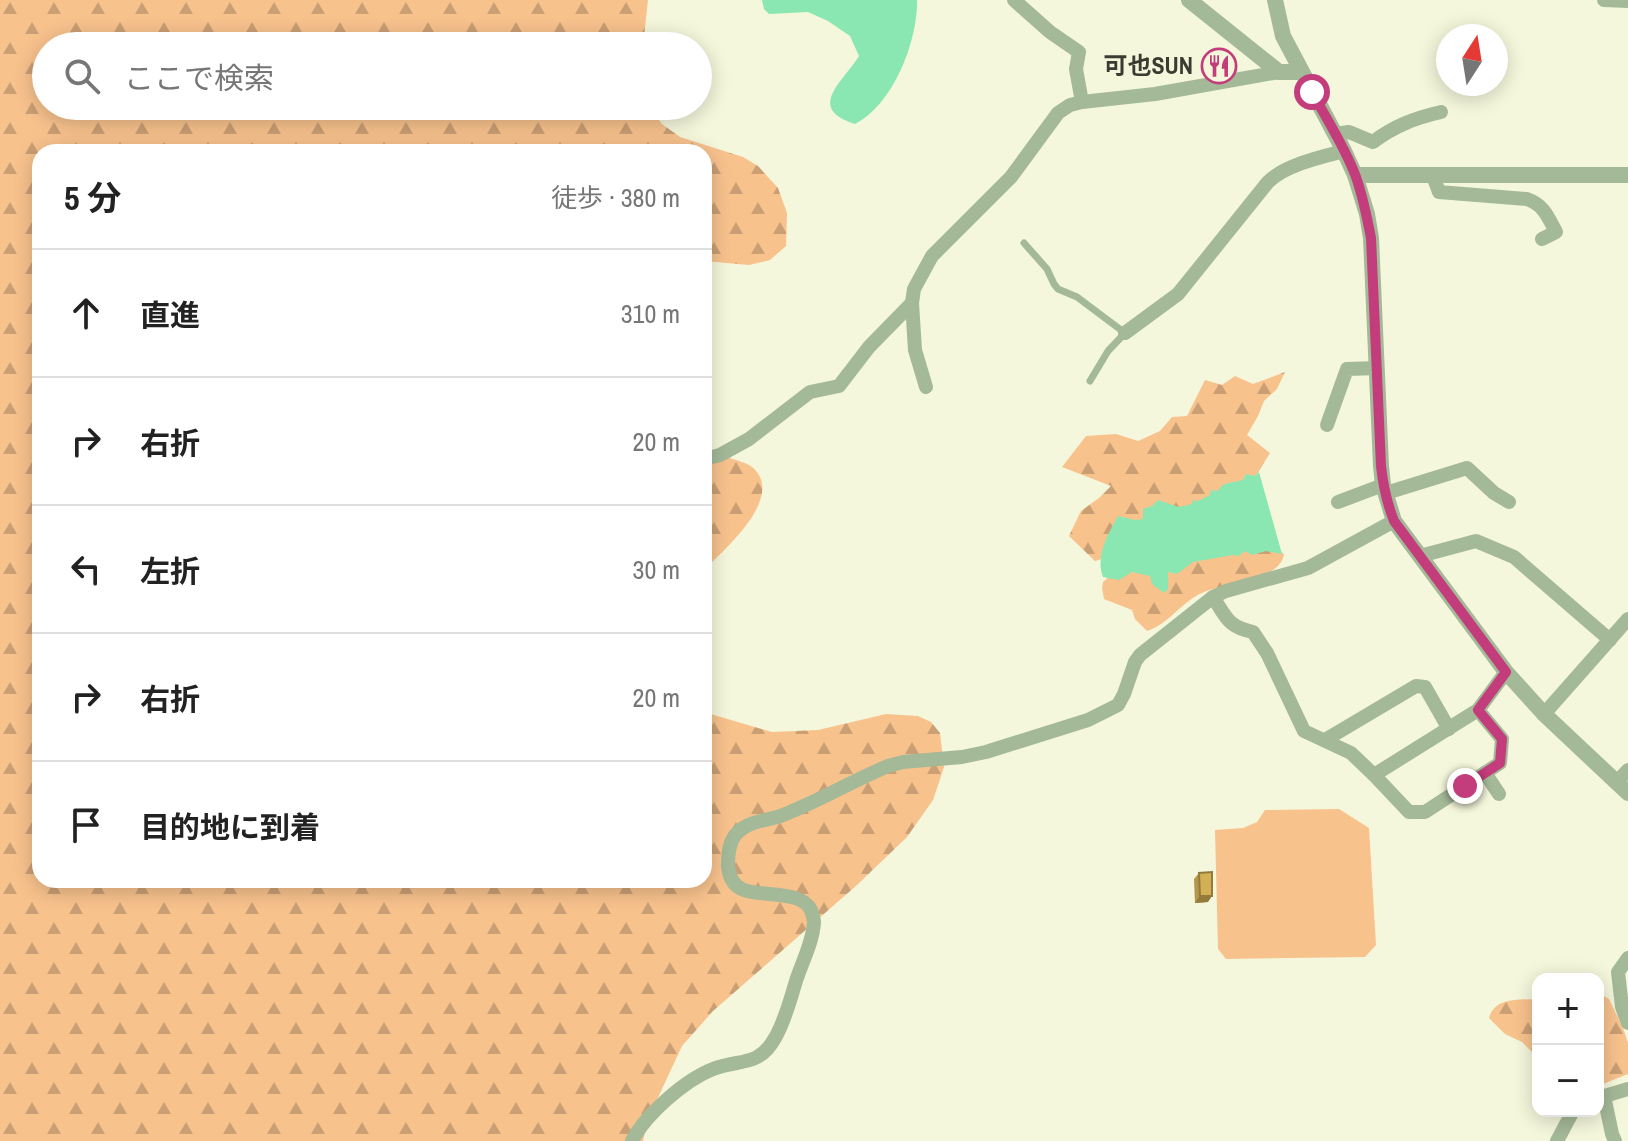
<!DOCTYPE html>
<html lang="ja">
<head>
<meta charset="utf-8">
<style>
  :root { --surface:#fff; --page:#f2f2f2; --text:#222; --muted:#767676; --line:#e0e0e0 }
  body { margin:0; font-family:"Archivo Narrow","Noto Sans JP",sans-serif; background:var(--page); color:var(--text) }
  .controls { position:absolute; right:24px; bottom:24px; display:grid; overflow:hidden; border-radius:16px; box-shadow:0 4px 20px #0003 }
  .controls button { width:72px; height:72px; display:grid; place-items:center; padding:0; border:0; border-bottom:2px solid var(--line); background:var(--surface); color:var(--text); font:40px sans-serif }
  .compass { position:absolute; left:1436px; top:24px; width:72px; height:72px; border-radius:50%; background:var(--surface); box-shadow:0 4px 20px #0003; rotate:12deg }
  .stop { position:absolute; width:24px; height:24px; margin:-18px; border:6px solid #c33c7b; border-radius:50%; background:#fff }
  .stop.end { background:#c33c7b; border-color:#fff; box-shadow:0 2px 8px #0008 }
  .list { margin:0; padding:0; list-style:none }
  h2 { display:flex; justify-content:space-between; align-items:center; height:104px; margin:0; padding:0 32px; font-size:34px }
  h2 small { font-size:26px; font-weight:400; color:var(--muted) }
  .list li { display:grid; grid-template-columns:52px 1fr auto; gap:24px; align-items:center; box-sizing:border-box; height:128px; padding:0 32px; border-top:2px solid var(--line) }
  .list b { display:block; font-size:30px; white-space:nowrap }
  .list em { font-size:26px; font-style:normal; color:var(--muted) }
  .icon { flex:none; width:44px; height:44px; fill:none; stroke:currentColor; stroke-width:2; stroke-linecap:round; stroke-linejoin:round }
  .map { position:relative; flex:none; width:1628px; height:1141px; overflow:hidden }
  .search { position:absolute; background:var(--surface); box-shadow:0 4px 20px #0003; left:32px; top:32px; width:680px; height:88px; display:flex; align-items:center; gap:20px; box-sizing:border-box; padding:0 28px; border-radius:44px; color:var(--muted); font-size:30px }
  .panel { position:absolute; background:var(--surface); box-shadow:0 4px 20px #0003; left:32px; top:144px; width:680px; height:744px; border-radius:24px }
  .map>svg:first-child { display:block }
</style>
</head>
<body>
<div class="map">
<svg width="1628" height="1141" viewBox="0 0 1628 1141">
  <defs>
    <pattern id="forest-firs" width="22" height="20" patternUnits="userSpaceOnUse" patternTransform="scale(2)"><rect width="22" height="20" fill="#f8c28d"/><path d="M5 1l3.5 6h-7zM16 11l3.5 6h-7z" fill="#ca9f74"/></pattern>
  </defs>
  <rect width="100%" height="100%" fill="#f4f7db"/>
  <path fill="#f8c28d" d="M1339,809L1369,828L1376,945L1365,957L1226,959L1218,949L1215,830L1243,828L1257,822L1265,810Z"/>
  <g fill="url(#forest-firs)">
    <path d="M0,0H648L643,46H46V106H649L662,124L680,137L743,157L758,166L778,188L787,213L786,246L770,260L749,265L704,261V152H40V880H704V712L772,732L818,730L886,714L918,716L931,722L940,733L944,767L933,800L907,837L857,885L713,1011L682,1046L648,1119L643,1141H0Z"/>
    <path d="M1285,372L1277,389L1264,401L1258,416L1247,435L1270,453L1252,482L1109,557L1095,561L1069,536L1081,511L1099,498L1111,486L1062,467L1086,436L1116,434L1138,441L1160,431L1172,417L1187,416L1205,380L1222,385L1235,376L1253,384Z"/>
    <path d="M704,451C714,454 745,461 752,467C787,496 724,550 704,570Z"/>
    <path d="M1275,548L1284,554C1280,581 1226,584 1204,592C1182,601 1169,624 1147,631L1135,619L1132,610L1104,599L1102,588L1103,582L1112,574L1168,569L1217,552Z"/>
    <path d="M1598,996H1604L1609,999L1623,1028L1628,1043V1074L1598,1086Z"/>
    <path d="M1538,999V1058L1522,1042L1505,1034L1489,1018C1495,997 1519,1000 1538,999Z"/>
  </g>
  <g fill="#8be7b2">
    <path d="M762,0H917C918,41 893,105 855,124C805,108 844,81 859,56L850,36L828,21L808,12L769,14L764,9Z"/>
    <path d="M1259,472L1282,554L1266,551L1252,555L1245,551L1239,556L1233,555L1193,562L1177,574L1168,572V589L1164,593L1152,584L1150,576L1132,572L1119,580L1103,577C1095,556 1108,534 1118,516L1135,520L1143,519V509L1152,506L1158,500L1179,507L1192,504L1193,500L1198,501L1210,495L1211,490L1217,491L1224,484L1243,480L1246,474L1255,476Z"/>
  </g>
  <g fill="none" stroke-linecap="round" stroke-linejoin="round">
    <path stroke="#a4b998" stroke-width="7" d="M1024,243L1047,269L1054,284L1058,289L1077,297L1125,333L1108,351L1090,381"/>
    <g stroke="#a4b998" stroke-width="14">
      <path d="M1014,0L1050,32L1079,52L1076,69L1082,102"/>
      <path d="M1604,0L1628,1"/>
      <path d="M1335,134L1349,132L1373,142C1394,126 1415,118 1441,112"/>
      <path d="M1433,176L1439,192L1527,199C1544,205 1548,217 1556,232L1542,239"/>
      <path d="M1125,333L1178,294L1268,182C1285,165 1321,157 1344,151"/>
      <path d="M926,387L915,350L912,303L914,289L932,256L1011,177L1058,113L1070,105L1082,102L1155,94L1279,72"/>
      <path d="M1327,425L1347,369L1377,368"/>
      <path d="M704,459L720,455L749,439L810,392L839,386L869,347L912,303"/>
      <path d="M1386,493L1467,468L1494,493L1509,502"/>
      <path d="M1338,502L1383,485"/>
      <path d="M1420,556L1476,541L1514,557L1610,640"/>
      <path d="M1213,597C1226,617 1228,627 1253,632L1267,653L1304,731L1351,753L1374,775L1478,710L1506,672"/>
      <path d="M1544,714L1628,619"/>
      <path d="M1325,740L1416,686L1425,687L1449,729"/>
      <path d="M1485,773L1499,794"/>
      <path d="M1374,775L1409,812H1425L1500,763L1502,739L1478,710"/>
      <path d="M1617,782L1628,770"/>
      <path d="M1628,958L1618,972L1622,1007L1628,1023"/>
      <path d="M1604,1096L1612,1134L1615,1141"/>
      <path d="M1598,1098L1628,1089"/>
      <path d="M632,1141C645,1115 685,1080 713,1069C739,1059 759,1067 775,1038C785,1021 790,1000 796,981C802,962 813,942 814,922C814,920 812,913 811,910C801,890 763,897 744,890C733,886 729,877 728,866C728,854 729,840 738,832C750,820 768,821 783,815C819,801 852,781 888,766L903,762L962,757L986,752L1088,720L1118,705L1124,694L1135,662L1140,655L1213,597L1226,591L1308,568L1394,521"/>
      <path d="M1557,1141L1573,1111"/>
    </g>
    <g stroke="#a4b998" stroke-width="16">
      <path d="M1189,0L1279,72H1301"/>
      <path d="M1275,0L1283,36L1344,151L1355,175L1367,214L1371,238L1381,466L1383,485L1394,521L1506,672L1544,714L1628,793"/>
      <path d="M1355,175H1628"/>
    </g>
  </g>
  <path fill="#b5974a" d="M1199,873L1208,902L1195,903L1194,879Z"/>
  <path fill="#947b3c" d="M1200,896H1212L1208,902L1195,903Z"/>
  <path fill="#d3b056" stroke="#947b3c" stroke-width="2" d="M1212,872V896H1200L1199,873Z"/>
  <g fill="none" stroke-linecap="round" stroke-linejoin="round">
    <path stroke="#c33c7b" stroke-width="10" d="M1312,92C1327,120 1345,147 1356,177C1363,197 1367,217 1371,238L1381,466C1383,485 1387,503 1394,521L1506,672L1478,710L1502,739L1500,763L1465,786"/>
  </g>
  <defs>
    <g id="restaurant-ring" transform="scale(1.8)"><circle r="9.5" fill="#f4f7db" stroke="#c33c7b" stroke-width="1.5"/><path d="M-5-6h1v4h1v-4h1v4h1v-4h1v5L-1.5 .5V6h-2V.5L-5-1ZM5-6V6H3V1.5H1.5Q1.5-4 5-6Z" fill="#c33c7b"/></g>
  </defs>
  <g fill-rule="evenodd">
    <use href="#restaurant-ring" x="1219" y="66"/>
  </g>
  <g text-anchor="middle" stroke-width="7" stroke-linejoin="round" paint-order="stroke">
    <g font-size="24" font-weight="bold" fill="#3b3c31" stroke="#f4f7db" text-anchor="end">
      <text x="1193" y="74">可也SUN</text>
    </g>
  </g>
</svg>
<div class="controls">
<button>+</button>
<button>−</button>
</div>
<svg class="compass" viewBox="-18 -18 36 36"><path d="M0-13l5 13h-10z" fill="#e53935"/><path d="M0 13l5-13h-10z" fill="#767676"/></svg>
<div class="stop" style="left:1312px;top:92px"></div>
<div class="stop end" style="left:1465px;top:786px"></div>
<div class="search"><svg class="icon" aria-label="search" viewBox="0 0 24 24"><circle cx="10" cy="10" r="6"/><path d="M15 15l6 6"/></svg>ここで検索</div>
<section class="panel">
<h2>5 分<small>徒歩 · 380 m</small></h2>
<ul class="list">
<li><svg class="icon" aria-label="ahead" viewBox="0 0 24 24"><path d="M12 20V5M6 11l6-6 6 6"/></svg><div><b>直進</b></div><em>310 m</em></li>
<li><svg class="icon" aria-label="right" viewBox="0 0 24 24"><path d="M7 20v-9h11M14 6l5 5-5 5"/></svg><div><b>右折</b></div><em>20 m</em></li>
<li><svg class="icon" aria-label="left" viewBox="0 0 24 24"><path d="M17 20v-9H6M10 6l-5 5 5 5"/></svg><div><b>左折</b></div><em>30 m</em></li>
<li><svg class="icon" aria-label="right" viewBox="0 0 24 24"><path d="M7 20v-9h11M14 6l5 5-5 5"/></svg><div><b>右折</b></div><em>20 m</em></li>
<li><svg class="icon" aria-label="arrive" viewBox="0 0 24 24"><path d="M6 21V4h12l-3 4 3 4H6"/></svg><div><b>目的地に到着</b></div></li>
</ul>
</section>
</div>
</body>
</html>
